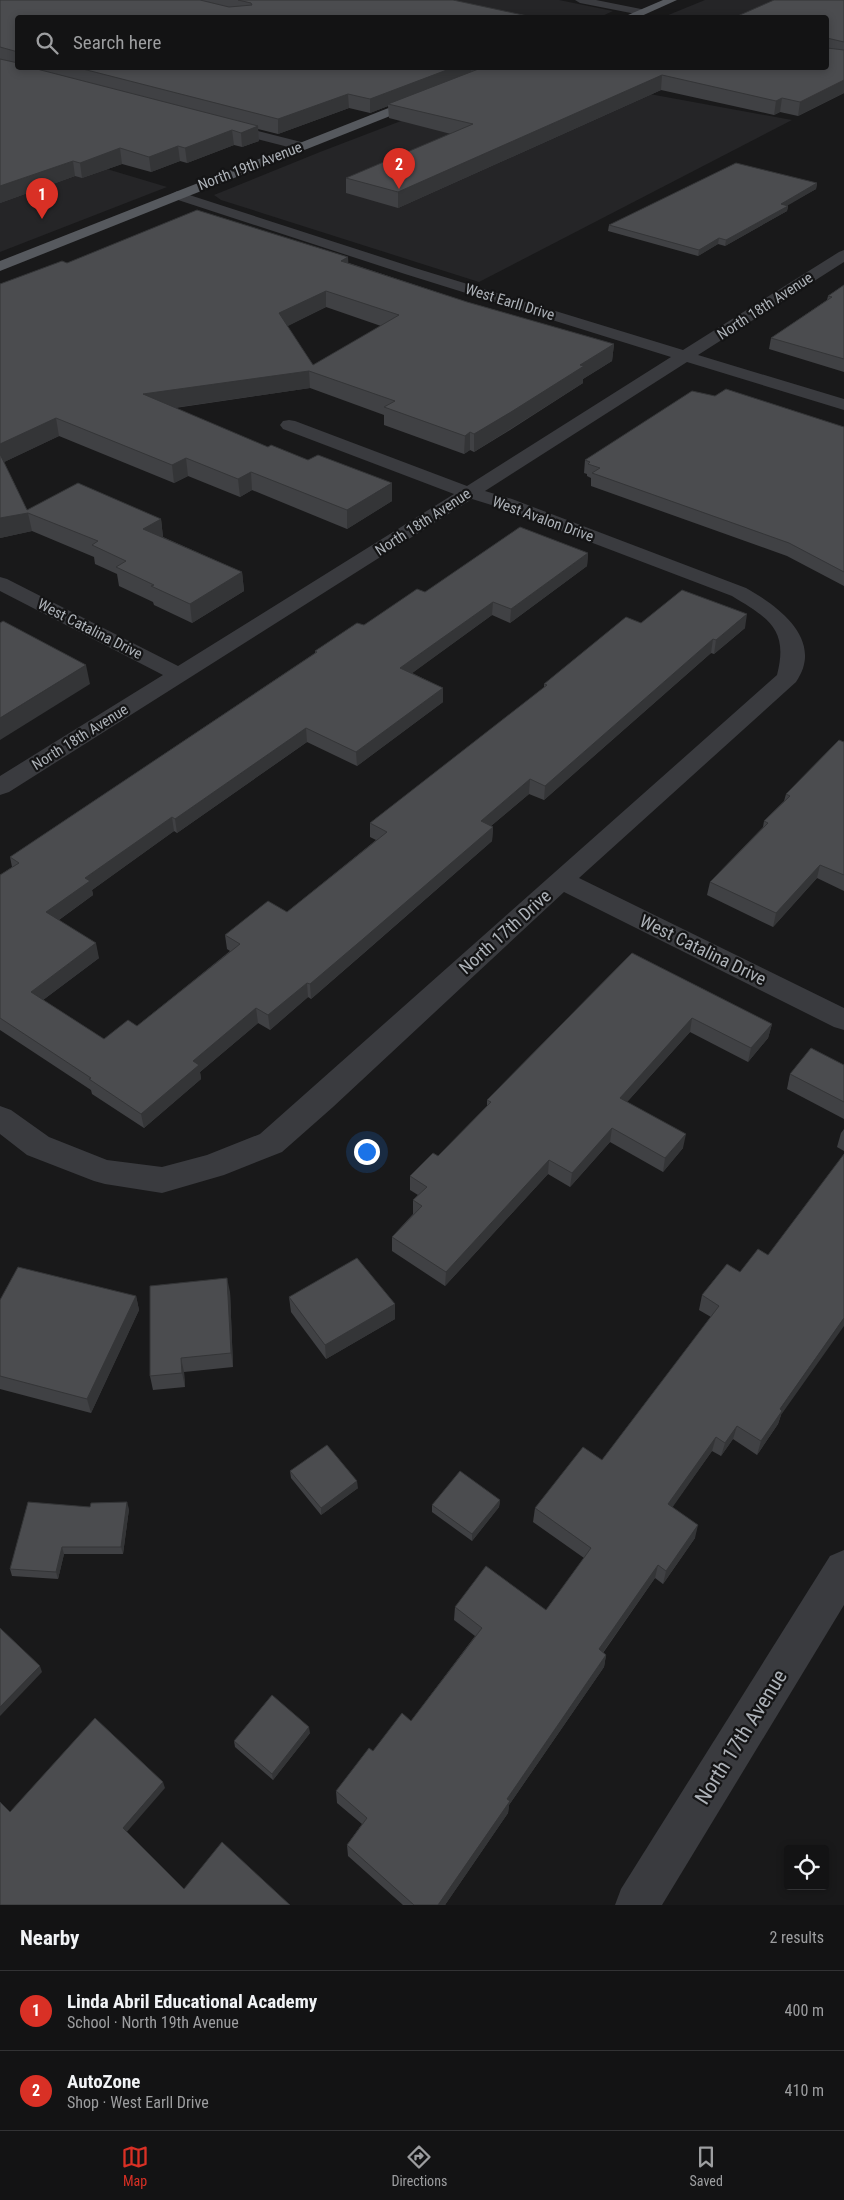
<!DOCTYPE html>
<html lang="en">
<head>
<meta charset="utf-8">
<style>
  :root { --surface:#131314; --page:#1c1c1d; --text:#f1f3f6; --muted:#9d9ea0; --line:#323234; --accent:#d93025 }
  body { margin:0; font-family:"Roboto Condensed",sans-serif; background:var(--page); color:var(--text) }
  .controls { position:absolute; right:15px; bottom:15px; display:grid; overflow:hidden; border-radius:5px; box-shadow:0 2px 8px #0003 }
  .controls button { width:45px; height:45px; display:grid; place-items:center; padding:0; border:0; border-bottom:1px solid var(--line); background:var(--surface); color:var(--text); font:25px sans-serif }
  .you { position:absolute; left:366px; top:1151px; width:18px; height:18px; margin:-12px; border:4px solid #fff; border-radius:50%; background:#1a73e8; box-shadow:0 0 0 8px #1a73e833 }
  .badge { display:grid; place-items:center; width:32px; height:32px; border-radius:50%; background:var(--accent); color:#fff; font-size:16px; font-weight:700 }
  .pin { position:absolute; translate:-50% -41px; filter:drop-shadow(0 1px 2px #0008) }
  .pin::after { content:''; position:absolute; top:26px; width:18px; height:15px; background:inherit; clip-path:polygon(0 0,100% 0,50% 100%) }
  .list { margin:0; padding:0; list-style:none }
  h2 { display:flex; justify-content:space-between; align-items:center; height:65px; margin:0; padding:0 20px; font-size:21px }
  h2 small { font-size:16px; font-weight:400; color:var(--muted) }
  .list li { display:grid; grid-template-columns:32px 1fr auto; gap:15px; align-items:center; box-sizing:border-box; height:80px; padding:0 20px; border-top:1px solid var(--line) }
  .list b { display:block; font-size:19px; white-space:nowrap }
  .list p { margin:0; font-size:16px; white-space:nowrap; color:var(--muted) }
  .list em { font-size:16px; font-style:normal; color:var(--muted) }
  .icon { flex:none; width:28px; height:28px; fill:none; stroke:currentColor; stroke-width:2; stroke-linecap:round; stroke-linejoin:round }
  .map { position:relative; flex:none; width:844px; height:1905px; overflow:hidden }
  .search { position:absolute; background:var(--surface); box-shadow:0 2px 8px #0003; left:15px; right:15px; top:15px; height:55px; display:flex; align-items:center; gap:12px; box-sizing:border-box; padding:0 18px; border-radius:5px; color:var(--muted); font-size:19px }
  .sheet { height:225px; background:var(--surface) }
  nav { display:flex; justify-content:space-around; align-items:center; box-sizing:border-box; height:70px; border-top:1px solid var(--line); background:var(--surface); font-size:14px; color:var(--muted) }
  nav a { display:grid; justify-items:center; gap:2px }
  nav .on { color:var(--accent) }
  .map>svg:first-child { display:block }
</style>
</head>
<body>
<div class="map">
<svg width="844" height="1905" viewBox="0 0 844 1905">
  <rect width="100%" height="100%" fill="#19191a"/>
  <g fill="#252527">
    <path d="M451,0H559L613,11L598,18H399Z"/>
    <path d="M705,0H844L826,18H661Z"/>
    <path d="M513,78L644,93L792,120L479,282L221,200L214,195L320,152Z"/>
    <path d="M0,137L167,187L0,252Z"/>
  </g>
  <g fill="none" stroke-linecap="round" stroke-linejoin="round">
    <g fill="#3a3b3f" fill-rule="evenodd">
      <path d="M575,0H596L641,9L646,12L641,15L580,3Z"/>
      <path d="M462,68H483L492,69L494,72L488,76L464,70Z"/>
      <path d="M222,122L305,143L307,146L300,150L217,129L216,126L217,123Z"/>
      <path d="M177,191L415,268L683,350L839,252L844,250V262L698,355L844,399V410L687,362L485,491L512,499L746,588C778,606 825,640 796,682L579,878L844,1008V1030L834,1027L564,892L333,1107L282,1152L224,1175L162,1193L105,1184L94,1181L27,1155L0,1134V1106L11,1110L49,1137L107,1160L162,1167L207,1155L260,1134L777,675C789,629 768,618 732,596L498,507L472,499L9,792L0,795V776L163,675L0,591V577L7,579L178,666L454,494L283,429L280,425L283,421L289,420L295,421L467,486L671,357L405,274L172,198L170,195Z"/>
      <path d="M844,1550V1605L662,1905H615L621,1889L830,1556Z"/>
    </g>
    <g fill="#56595e" fill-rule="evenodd">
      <path d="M663,0H677L637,18H621Z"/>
      <path d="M424,94L428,95L430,98L428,101L0,271V261Z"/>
    </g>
  </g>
  <g fill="#404144" fill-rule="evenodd">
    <path d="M0,0H453L18,18V68H471V71L826,18L844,0V93L798,116L780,112L774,115L661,90L398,208L346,193V178L451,134L389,118L388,106L370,113L349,108L278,134L258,129L259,141L242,147L234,145L187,163L180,161L151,172L122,164L82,178L75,176L0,203Z"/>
    <path d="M817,183L816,189L787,205L788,206L787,211L725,246L718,244L698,256L608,231L609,225Z"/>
    <path d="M67,263H349L467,302L614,344L612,361L583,379V383L510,430L474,452L470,450L464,454L384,425V415L310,388L175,408L392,501L347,529L252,490L240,497L188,476L174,483L59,436L4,462L27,510L161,519L163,537L242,572L244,591L192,623L154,605L153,602L119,586L117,574L95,564L94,557L32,531L0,538V284ZM326,307L381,326L313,365L287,326Z"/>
    <path d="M844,285V372L769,349L771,338L827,300L828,296Z"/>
    <path d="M844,427V586L787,556L591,486V478L587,476V474L584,473L585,460Z"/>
    <path d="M588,553L587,566L510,623L492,615L412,673L443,688V702L357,766L307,742L177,833L174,831L92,890L93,895L59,920L99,958L43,1000L104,1039L137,1026L230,951L227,949L225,935L287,912L376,840L370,837V823L544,688V684L641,623L745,628L714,654L711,653L544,800L529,794L491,826L493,827L492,841L364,953L311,999L308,997L270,1030L258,1023L200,1072L201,1079L144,1128L92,1094L91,1090L0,1030V875L12,867L10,857L315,653V651L425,592Z"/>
    <path d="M844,742V891L817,878L773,927L707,895L710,882L763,827L764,821L784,801L786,794Z"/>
    <path d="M632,953L772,1024L768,1038L748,1062L690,1032L627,1102L683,1148L663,1172L610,1142L570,1187L548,1174L445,1286L392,1251V1237L413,1214V1200L418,1195L410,1190V1176L438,1156L487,1107V1100Z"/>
    <path d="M844,1065V1119L787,1089L790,1074Z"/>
    <path d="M844,1129V1151L837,1147L841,1133Z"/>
    <path d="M727,1264L781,1415L778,1424L757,1455L733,1439L721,1456L712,1451L672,1507L695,1538L663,1584L655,1578L603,1653L606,1655L604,1667L509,1805L508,1813L445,1905H403L348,1856L347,1845L362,1824L337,1803L336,1791L373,1751L411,1721L475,1636L454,1620L455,1607L546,1610L584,1558L533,1522L535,1508L602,1460L711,1317L699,1310L702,1295Z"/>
    <path d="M230,1292L233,1367L184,1372L185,1387L153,1390L150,1376Z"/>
    <path d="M136,1296L139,1310L91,1413L0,1389V1300Z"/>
    <path d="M289,1297L395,1319L326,1359L291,1312Z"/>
    <path d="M290,1471L358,1488L321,1515L291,1478Z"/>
    <path d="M500,1500L499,1507L472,1541L432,1512V1505Z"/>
    <path d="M90,1507L129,1509L123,1554H64L58,1579L12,1576L10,1569Z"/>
    <path d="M310,1733L273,1780L235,1747L234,1741Z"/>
  </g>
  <g fill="#343537">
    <path d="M452,68H471V74L388,104V106L370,113V99Z"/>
    <path d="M662,75L661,90L398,208V192Z"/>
    <path d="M844,80V93L798,116L800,102Z"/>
    <path d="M348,94L349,108L278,134V119Z"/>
    <path d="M782,98L780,112L774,115L776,101Z"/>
    <path d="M258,126L259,141L242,147L241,133Z"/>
    <path d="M232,130L234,145L187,163L185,148Z"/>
    <path d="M178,146L180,161L151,172L149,157Z"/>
    <path d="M120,148L122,164L82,178L80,163Z"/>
    <path d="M73,161L75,176L0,203V186Z"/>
    <path d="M817,183L816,189L780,210L781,204Z"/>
    <path d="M788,206L787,211L725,246L726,240Z"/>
    <path d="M719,238L718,244L698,256L699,250Z"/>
    <path d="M348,257L349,273L341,261Z"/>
    <path d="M326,291V307L280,330L279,313Z"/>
    <path d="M614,344L612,361L583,379V383L474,452V434L580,365Z"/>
    <path d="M309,371L310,388L145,412L143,394Z"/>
    <path d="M56,418L59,436L0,464V444Z"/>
    <path d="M470,432V450L464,454L465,436Z"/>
    <path d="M186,458L188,476L174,483L172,465Z"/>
    <path d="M251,472L252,490L240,497L238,479Z"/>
    <path d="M392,483V501L347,529V510Z"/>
    <path d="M28,513L32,531L0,538V518Z"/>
    <path d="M161,519L163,538L143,529Z"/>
    <path d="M588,553L587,566L510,623L511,609Z"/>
    <path d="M242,572L244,591L192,623L190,604Z"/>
    <path d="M493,602L492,615L400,682V668Z"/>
    <path d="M747,614L745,628L714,654L716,640Z"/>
    <path d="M713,639L711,653L544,800L545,786Z"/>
    <path d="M86,665L90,684L0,740V718Z"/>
    <path d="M443,688V702L357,766L356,752Z"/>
    <path d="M306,728L307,742L177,833L175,819Z"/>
    <path d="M530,779L529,794L480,835L481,821Z"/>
    <path d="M172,817L174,831L92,890L93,895L49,927L46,912L85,878Z"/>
    <path d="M493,827L492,841L311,999L310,984Z"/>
    <path d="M820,865L817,878L773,927L776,913Z"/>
    <path d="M96,943L99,958L35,1006L31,992Z"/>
    <path d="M307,983L308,997L270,1030L268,1015Z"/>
    <path d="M256,1008L258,1023L200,1072L201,1079L144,1128L141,1114L193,1061Z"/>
    <path d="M692,1018L690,1032L618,1112L620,1098Z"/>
    <path d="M772,1024L768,1038L748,1062L751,1048Z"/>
    <path d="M612,1128L610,1142L570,1187L572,1173Z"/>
    <path d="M686,1134L683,1148L663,1172L665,1158Z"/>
    <path d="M549,1160L548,1174L445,1286L446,1272Z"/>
    <path d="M227,1278L230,1292L233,1367L231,1353Z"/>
    <path d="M136,1296L139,1310L91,1413L87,1399Z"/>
    <path d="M395,1304V1319L326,1359L325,1345Z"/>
    <path d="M844,1318V1326L781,1415L778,1424L757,1455L761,1441L780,1409Z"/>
    <path d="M181,1358L184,1372L185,1387L182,1373Z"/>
    <path d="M737,1426L733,1439L721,1456L725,1443Z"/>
    <path d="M716,1437L712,1451L665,1518L668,1504Z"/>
    <path d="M357,1481L358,1488L321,1515V1508Z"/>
    <path d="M500,1500L499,1507L472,1541V1534Z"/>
    <path d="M127,1502L129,1509L123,1554L121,1547Z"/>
    <path d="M698,1525L695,1538L663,1584L666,1571Z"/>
    <path d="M62,1547L64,1554L58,1579L56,1572Z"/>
    <path d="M658,1565L655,1578L596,1662L599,1649Z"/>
    <path d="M606,1655L604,1667L509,1805L508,1813L445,1905H438L507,1799Z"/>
    <path d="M40,1666L42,1672L0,1716V1707Z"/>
    <path d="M309,1727L310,1733L273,1780L272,1774Z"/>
    <path d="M163,1782L165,1788L125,1834L123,1828Z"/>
  </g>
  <g fill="#4b4c4f" stroke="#343537" fill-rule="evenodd">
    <path d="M0,0H200L229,7L252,5L251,3L238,0H453L537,18H18V52L0,47Z"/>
    <path d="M774,0H844V42L827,38V48L844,50V80L800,102L782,98L776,101L662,75L398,192L346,178L473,124L388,104L481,68H826V18H733Z"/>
    <path d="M0,59L18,63V68H33L258,126L241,133L232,130L185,148L178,146L149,157L120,148L80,163L73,161L0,186Z"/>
    <path d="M79,68H452L370,99L348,94L278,119Z"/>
    <path d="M736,163L817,183L781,204L788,206L726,240L719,238L699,250L609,225Z"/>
    <path d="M197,210L348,257L341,261L467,302L614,344L580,365L584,366L511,412L474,434L470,432L465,436L384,407L395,401L309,371L143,394L268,447L271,445L308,460L318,455L392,483L347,510L251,472L238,479L186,458L172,465L56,418L0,444V284L62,261L67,263ZM326,291L399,315L313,365L279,313Z"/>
    <path d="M844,285V359L771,338L832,297L828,296Z"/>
    <path d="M726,389L844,427V572L789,543L592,473L600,468L588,464L590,462L585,460L692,391L715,396Z"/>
    <path d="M0,454L27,510L78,483L161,519L143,529L242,572L190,604L151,586L154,585L116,567L126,561L92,545L98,541L28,513L0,518Z"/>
    <path d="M520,527L588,553L511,609L493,602L400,668L443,688L356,752L306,728L175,819L172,817L85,878L90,881L46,912L96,943L31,992L104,1039L128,1020L137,1026L240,944L225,935L268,901L287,912L387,832L370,823L547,685L544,684L626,617L641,623L682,590L747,614L716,640L713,639L545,786L530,779L481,821L493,827L363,939L310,984L307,983L268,1015L256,1008L193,1061L199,1065L141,1114L89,1079L91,1078L0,1018V875L19,863L10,857L317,652L315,651L357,623L364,625L417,589L425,592Z"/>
    <path d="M3,621L86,665L0,718V623Z"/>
    <path d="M839,740L844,742V875L820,865L776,913L710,882L768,823L764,821L790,796L786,794Z"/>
    <path d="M632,953L772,1024L751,1048L692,1018L620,1098L686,1134L665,1158L612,1128L572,1173L549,1160L446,1272L392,1237L422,1206L413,1200L427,1187L410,1176L433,1153L438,1156L491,1102L487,1100Z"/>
    <path d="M811,1048L844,1065V1102L790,1074Z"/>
    <path d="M844,1154V1318L780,1409L782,1411L761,1441L737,1426L725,1443L716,1437L668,1504L698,1525L666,1571L658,1565L599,1649L606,1655L507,1799L510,1801L438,1905H414L347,1845L367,1818L336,1791L369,1748L373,1751L402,1713L411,1721L482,1628L455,1607L486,1566L546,1610L591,1548L535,1508L583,1447L602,1460L719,1306L702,1295L727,1264L740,1272L758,1249L768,1255Z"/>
    <path d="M357,1258L395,1304L325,1345L289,1297Z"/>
    <path d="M18,1267L136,1296L87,1399L0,1376V1300Z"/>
    <path d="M227,1278L231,1353L181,1358L182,1373L150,1376V1286Z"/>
    <path d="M327,1445L357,1481L321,1508L290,1471Z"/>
    <path d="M460,1471L500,1500L472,1534L432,1505Z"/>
    <path d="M28,1502L90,1507L91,1503L127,1502L121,1547H62L56,1572L10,1569Z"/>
    <path d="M0,1628L40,1666L0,1707Z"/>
    <path d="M272,1695L309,1727L272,1774L234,1741Z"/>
    <path d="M95,1718L163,1782L123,1828L184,1889L222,1842L290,1905H0V1802L10,1812Z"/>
  </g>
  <g text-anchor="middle" stroke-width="4.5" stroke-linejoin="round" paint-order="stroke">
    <g font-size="15" fill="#adb2b8" stroke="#141415">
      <text transform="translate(250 166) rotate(-21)" y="5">North 19th Avenue</text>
      <text transform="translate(510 302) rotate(17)" y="5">West Earll Drive</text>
      <text transform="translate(765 306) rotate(-33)" y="5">North 18th Avenue</text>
      <text transform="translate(543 519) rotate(20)" y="5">West Avalon Drive</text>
      <text transform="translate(423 522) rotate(-33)" y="5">North 18th Avenue</text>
      <text transform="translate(90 629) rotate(27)" y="5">West Catalina Drive</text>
      <text transform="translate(80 737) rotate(-32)" y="5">North 18th Avenue</text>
    </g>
    <g font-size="18" fill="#adb2b8" stroke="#141415">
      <text transform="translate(505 932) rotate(-42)" y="6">North 17th Drive</text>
      <text transform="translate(703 950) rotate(26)" y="6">West Catalina Drive</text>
    </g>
    <g font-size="21" fill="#adb2b8" stroke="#141415">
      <text transform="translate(741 1737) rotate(-58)" y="7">North 17th Avenue</text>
    </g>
  </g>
</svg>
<div class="controls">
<button><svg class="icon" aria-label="locate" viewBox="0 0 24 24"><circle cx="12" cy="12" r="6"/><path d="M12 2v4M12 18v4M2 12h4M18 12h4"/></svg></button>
</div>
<div class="you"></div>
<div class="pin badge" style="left:42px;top:219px">1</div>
<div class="pin badge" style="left:399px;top:189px">2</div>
<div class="search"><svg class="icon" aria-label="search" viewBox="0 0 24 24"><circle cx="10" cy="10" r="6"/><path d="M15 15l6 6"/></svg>Search here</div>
</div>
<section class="sheet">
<h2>Nearby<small>2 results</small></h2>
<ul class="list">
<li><span class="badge">1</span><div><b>Linda Abril Educational Academy</b><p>School · North 19th Avenue</p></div><em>400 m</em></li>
<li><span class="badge">2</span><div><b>AutoZone</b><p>Shop · West Earll Drive</p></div><em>410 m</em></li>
</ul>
</section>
<nav>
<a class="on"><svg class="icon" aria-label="map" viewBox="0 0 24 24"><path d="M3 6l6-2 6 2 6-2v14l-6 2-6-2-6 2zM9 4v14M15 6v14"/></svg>Map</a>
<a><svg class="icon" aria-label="directions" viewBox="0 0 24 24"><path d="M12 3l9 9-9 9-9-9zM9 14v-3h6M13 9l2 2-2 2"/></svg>Directions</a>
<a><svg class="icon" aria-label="saved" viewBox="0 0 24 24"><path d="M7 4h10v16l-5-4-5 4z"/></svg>Saved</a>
</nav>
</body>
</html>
